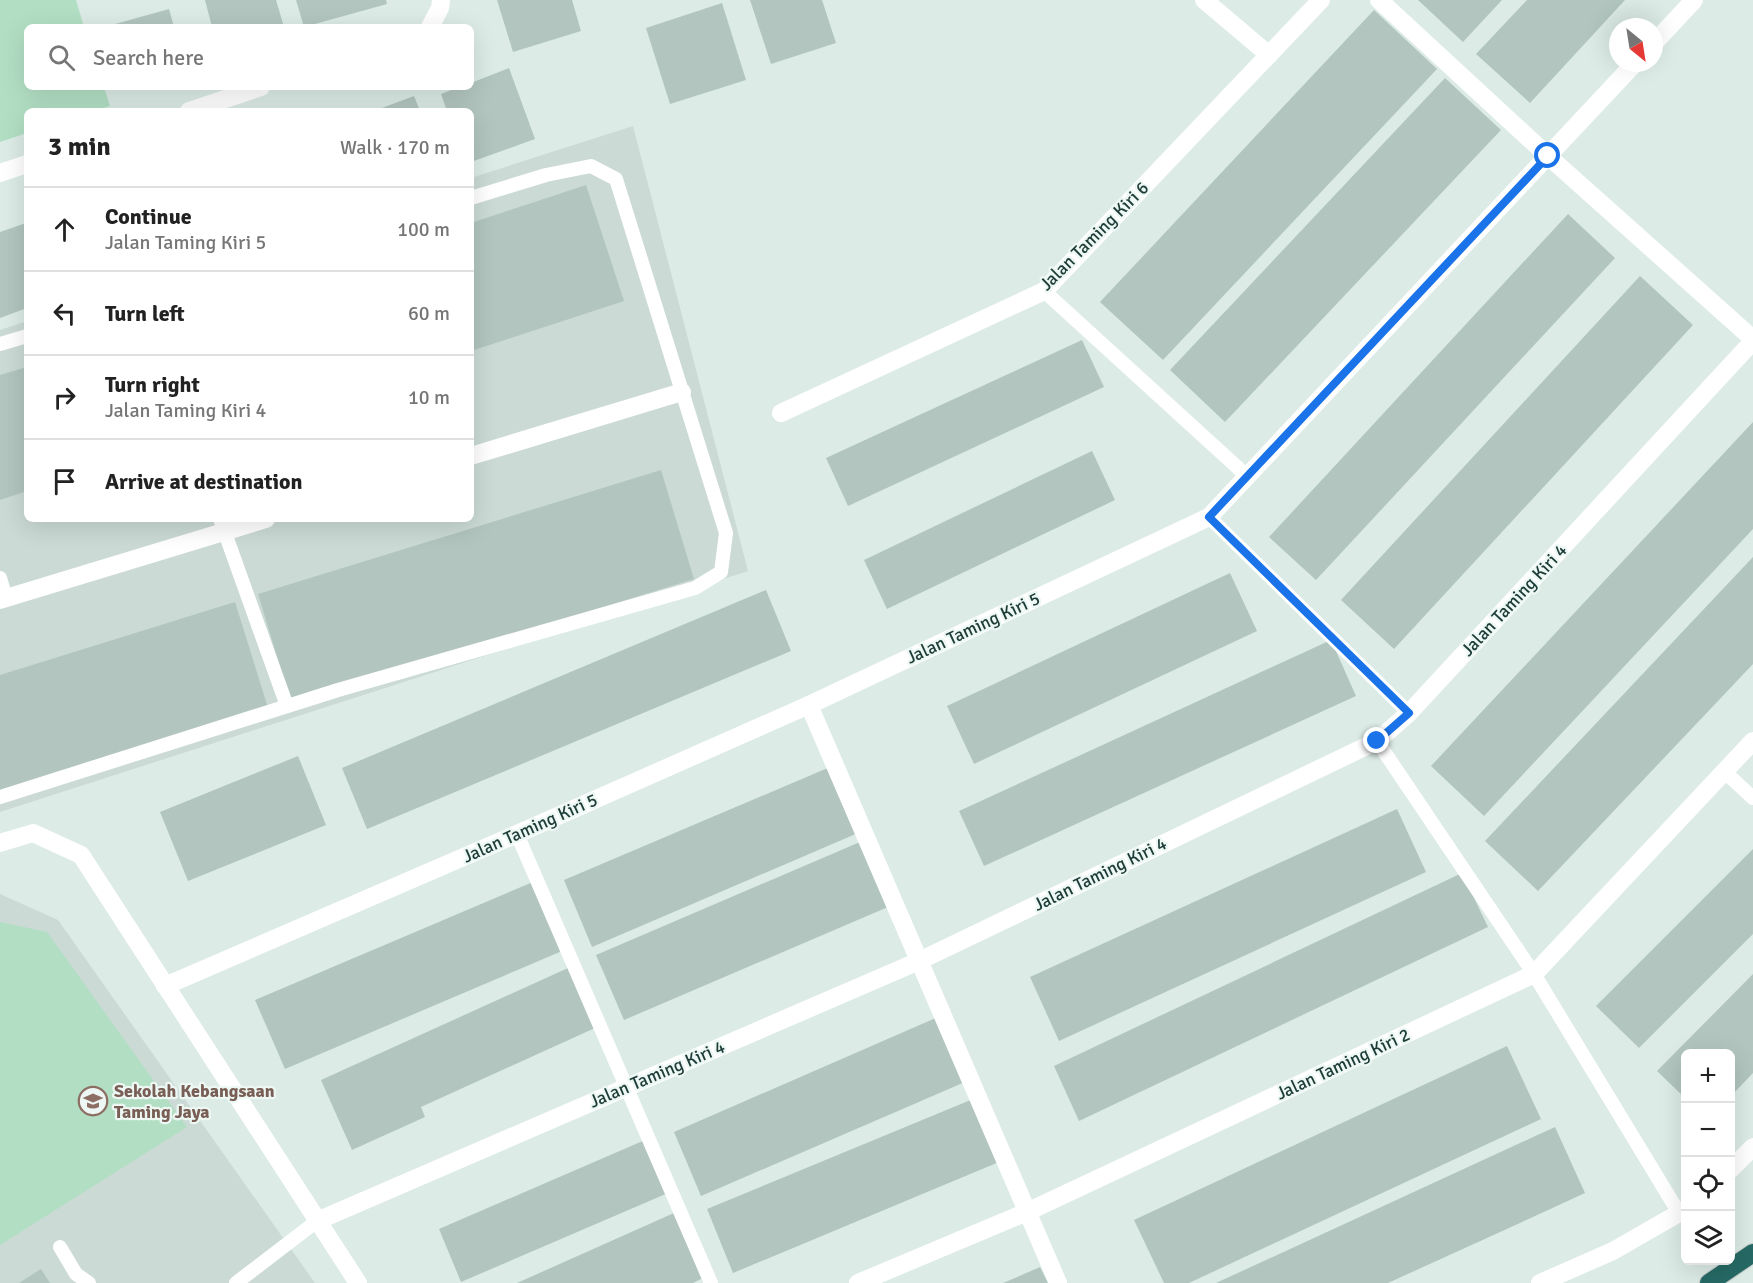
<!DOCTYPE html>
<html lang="en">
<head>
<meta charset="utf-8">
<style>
  :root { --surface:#fff; --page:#f2f2f2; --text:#222; --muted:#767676; --line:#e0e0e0 }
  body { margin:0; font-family:Signika,sans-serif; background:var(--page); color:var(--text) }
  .controls { position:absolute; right:18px; bottom:18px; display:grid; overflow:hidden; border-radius:9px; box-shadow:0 6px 24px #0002 }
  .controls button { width:54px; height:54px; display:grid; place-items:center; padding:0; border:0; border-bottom:2px solid var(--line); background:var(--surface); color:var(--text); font:30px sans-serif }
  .compass { position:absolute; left:1609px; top:18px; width:54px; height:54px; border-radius:50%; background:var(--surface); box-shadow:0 6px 24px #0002; rotate:150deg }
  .stop { position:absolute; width:18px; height:18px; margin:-14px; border:4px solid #1a73e8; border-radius:50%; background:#fff }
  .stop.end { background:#1a73e8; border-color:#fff; box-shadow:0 2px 6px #0008 }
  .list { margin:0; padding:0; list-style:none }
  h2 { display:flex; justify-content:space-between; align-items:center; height:78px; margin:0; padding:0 24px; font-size:26px }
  h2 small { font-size:20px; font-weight:400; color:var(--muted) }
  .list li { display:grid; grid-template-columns:39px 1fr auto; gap:18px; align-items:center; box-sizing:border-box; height:84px; padding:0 24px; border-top:2px solid var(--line) }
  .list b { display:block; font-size:22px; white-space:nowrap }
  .list p { margin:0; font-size:20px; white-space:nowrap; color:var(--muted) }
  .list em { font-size:20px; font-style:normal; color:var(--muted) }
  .icon { flex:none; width:33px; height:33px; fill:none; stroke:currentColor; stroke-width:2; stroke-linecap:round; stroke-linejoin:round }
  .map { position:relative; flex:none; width:1753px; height:1283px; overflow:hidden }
  .search { position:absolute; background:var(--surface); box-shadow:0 6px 24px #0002; left:24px; top:24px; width:450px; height:66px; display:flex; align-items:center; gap:15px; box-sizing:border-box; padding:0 21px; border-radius:9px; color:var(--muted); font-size:22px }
  .panel { position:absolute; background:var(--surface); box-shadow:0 6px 24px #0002; left:24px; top:108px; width:450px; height:414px; border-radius:9px }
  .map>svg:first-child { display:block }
</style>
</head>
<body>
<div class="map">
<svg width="1753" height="1283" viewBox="0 0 1753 1283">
  <rect width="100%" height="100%" fill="#dcebe6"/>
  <g fill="#cbdad5">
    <path d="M633,126L748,571L0,812V330L27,321V519H471V178Z"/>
    <path d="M0,894L58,920L315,1283H0Z"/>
  </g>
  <g fill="#b2dfc4">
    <path d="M0,0H76L84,27H27V87H104L110,106L94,111H27V133L0,142Z"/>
    <path d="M0,922L47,932L187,1127L0,1245Z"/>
  </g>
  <g fill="#b2c5bf">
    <path d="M205,0H276L284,27H212Z"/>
    <path d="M296,0H386L387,4L304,27Z"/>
    <path d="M497,0H572L581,31L513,52Z"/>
    <path d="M750,0H822L836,43L771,64Z"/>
    <path d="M1418,0H1502L1463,42Z"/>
    <path d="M1527,0H1625L1530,103L1476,54Z"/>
    <path d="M722,3L746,80L670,104L646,28Z"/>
    <path d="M169,9L174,27H108V26Z"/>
    <path d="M1374,10L1437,69L1163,360L1100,302Z"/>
    <path d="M509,68L535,139L471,162V111H447L441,94L459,87H471V83Z"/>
    <path d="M1445,78L1501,130L1225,422L1170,370Z"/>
    <path d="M414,96L420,111H374Z"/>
    <path d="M586,185L624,301L471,351V223Z"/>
    <path d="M1568,214L1615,258L1316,580L1269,537Z"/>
    <path d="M26,223L27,308L0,318V232Z"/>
    <path d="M1640,276L1693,325L1394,649L1341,600Z"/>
    <path d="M1082,340L1104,387L848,506L826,458Z"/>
    <path d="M27,367V491L0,500V375Z"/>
    <path d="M1753,422V529L1484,816L1431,766Z"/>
    <path d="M1092,451L1115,500L887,609L864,560Z"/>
    <path d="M661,470L694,579L291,703L258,594Z"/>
    <path d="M1753,557V664L1538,891L1485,841Z"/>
    <path d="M1230,573L1257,631L974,764L947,706Z"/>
    <path d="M766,590L791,651L367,829L342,768Z"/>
    <path d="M235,602L269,711L0,794V675Z"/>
    <path d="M1331,640L1356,696L984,866L959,811Z"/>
    <path d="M298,756L326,825L188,881L160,812Z"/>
    <path d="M830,767L858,833L592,947L564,880Z"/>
    <path d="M1397,809L1426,872L1059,1041L1030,977Z"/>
    <path d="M860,842L888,907L624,1020L596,955Z"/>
    <path d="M1753,849V934L1639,1048L1596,1006Z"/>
    <path d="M1462,873L1488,927L1079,1121L1054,1066Z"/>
    <path d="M533,882L562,951L285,1069L255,1000Z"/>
    <path d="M568,968L595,1028L421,1107L425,1117L352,1150L321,1080Z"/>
    <path d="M1753,974V1073L1731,1096V1053H1686V1099L1657,1071Z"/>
    <path d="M938,1017L965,1082L701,1196L674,1132Z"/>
    <path d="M1507,1046L1541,1119L1189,1283H1164L1134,1220Z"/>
    <path d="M973,1099L999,1162L733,1273L707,1209Z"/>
    <path d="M1555,1127L1585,1193L1533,1217L1388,1283H1216Z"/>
    <path d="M645,1140L668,1193L461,1282L439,1229Z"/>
    <path d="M674,1213L703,1278L693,1283H517Z"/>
    <path d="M1040,1267L1048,1283H1003L1015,1278Z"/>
    <path d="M41,1269L50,1283H19Z"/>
  </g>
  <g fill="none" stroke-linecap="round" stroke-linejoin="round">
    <g stroke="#c0c8c7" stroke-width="20">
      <path id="highway" d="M1709,1283L1753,1253"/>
    </g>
    <g stroke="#fff" stroke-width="14">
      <path d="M1044,291L1248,477"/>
      <path d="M0,344L27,336"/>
      <path d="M1209,517L1409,713"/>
      <path d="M220,519L287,706"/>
      <path d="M0,578L6,598"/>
      <path d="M1377,741L1534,974L1679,1213"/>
      <path d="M1725,772L1753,798"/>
      <path d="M0,797L338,690L695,588L721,572L726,533L616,179L591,166L546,175L471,198"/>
      <path d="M517,834L711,1283"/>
      <path d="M60,1247L76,1274L89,1283"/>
      <path d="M236,1283L317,1221"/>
    </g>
    <g stroke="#fff" stroke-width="18">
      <path d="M1204,0L1269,55"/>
      <path d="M1379,0L1548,156L1753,339"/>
      <path d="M430,27L440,8L441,0"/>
      <path d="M1654,43L1694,0"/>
      <path d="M189,111L261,87"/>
      <path d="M0,173L27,164"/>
      <path d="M781,413L1044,291L1321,0"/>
      <path d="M471,456L682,392"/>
      <path d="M0,600L266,519"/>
      <path d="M809,705L1058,1283"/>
      <path d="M0,843L33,833L81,855L358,1283"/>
      <path d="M165,986L517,834L809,705L1209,517L1635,63"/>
      <path d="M1730,1170L1753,1147"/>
      <path d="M317,1221L919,961L1377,741L1409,713L1753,341"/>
      <path d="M858,1283L1027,1212L1534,974L1753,741"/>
      <path d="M1540,1283L1613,1251L1686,1209"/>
    </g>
    <use href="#highway" stroke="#266a65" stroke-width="18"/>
  </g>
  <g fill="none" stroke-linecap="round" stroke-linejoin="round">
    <path stroke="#1a73e8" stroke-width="8" d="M1377,741L1409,713L1209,517L1548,156"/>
  </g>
  <defs>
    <g id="school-ring" transform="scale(1.5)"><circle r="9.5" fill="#edf7f3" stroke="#8d6e63" stroke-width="1.5"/><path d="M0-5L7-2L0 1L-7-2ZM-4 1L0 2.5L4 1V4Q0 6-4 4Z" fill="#8d6e63"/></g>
  </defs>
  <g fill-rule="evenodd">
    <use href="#school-ring" x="93" y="1101"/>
  </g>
  <g text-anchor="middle" stroke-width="4.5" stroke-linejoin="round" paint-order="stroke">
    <g font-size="18" fill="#1d3b37" stroke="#edf7f3">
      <text transform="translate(1094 236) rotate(-45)" y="6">Jalan Taming Kiri 6</text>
      <text transform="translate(1514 600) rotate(-47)" y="6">Jalan Taming Kiri 4</text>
      <text transform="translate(973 628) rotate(-25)" y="6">Jalan Taming Kiri 5</text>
      <text transform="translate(530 828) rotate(-24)" y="6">Jalan Taming Kiri 5</text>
      <text transform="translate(1100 874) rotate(-26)" y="6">Jalan Taming Kiri 4</text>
      <text transform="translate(1343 1064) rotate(-25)" y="6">Jalan Taming Kiri 2</text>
      <text transform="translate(657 1074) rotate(-23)" y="6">Jalan Taming Kiri 4</text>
    </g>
    <g font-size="18" font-weight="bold" fill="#785e54" stroke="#edf7f3" text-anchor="start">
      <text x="114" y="1097">Sekolah Kebangsaan<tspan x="114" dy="21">Taming Jaya</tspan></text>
    </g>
  </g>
</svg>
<div class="controls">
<button>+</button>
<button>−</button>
<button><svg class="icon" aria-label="locate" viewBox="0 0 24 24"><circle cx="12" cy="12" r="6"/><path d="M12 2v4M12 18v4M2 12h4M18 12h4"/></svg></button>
<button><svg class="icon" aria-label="layers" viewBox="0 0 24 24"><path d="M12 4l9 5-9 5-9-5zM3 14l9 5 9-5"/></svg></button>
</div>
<svg class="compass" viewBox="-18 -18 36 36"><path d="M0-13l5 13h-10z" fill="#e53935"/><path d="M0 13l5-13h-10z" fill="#767676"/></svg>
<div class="stop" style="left:1548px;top:156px"></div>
<div class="stop end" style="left:1377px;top:741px"></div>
<div class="search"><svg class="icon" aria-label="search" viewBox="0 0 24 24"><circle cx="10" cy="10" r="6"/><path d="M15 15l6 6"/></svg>Search here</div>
<section class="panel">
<h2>3 min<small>Walk · 170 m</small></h2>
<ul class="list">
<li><svg class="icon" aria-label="ahead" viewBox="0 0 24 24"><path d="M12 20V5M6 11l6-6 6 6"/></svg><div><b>Continue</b><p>Jalan Taming Kiri 5</p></div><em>100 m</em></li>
<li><svg class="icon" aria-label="left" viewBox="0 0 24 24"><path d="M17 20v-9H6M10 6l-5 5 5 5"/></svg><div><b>Turn left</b></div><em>60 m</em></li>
<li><svg class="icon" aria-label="right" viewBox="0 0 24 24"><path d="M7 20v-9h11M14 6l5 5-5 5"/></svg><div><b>Turn right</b><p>Jalan Taming Kiri 4</p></div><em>10 m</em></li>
<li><svg class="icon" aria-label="arrive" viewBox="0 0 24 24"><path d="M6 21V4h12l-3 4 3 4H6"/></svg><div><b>Arrive at destination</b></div></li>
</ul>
</section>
</div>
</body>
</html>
